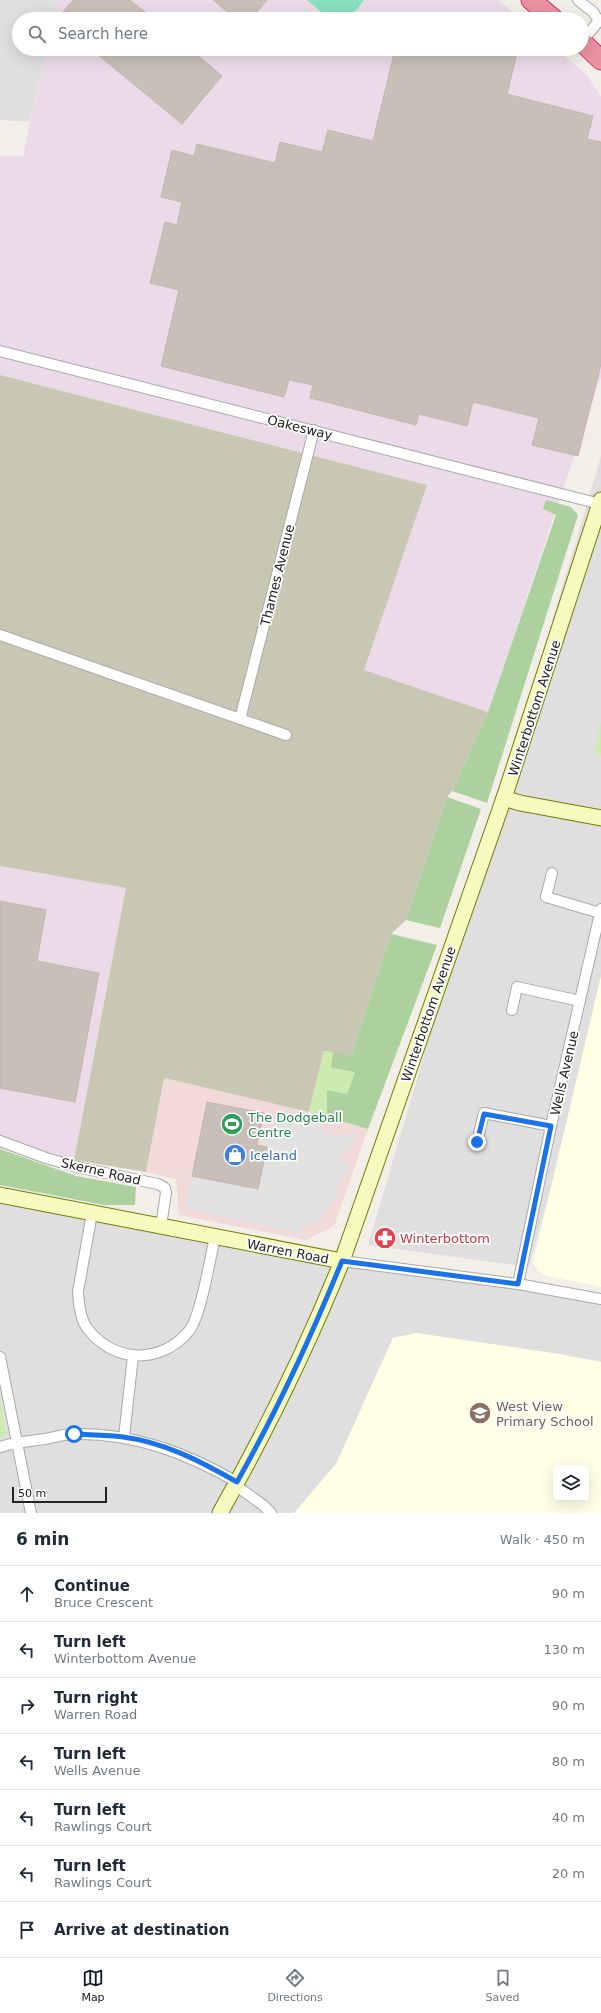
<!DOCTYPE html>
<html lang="en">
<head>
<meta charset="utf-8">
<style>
  :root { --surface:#fff; --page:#f2f2f3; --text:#1f2937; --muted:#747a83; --line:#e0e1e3; --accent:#111827 }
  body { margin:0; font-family:"DejaVu Sans",sans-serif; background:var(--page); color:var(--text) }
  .controls { position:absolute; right:12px; bottom:12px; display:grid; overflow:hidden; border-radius:6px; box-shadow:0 4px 16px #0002 }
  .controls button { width:36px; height:36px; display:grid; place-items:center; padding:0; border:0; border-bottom:1px solid var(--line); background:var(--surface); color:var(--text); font:20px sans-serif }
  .scale { position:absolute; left:12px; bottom:10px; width:95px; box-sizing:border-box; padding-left:4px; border:2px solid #222; border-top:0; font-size:11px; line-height:14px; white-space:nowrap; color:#222; -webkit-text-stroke:3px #fff; paint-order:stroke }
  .stop { position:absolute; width:12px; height:12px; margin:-9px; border:3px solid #1a73e8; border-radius:50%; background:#fff }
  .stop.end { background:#1a73e8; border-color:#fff; box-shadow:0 1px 4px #0008 }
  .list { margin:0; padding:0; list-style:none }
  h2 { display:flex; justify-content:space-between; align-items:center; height:52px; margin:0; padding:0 16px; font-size:17px }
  h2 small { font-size:13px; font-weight:400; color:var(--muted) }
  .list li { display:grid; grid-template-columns:26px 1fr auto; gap:12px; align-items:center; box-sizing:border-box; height:56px; padding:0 16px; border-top:1px solid var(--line) }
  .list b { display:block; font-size:15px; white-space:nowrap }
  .list p { margin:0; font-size:13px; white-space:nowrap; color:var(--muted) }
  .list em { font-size:13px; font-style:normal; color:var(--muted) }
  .icon { flex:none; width:22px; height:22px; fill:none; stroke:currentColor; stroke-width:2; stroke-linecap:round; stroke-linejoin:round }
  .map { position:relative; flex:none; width:601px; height:1513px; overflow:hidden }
  .search { position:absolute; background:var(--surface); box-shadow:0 4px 16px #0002; left:12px; right:12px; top:12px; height:44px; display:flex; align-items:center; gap:10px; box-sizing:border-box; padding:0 14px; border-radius:22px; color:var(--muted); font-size:15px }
  .sheet { height:444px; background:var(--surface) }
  nav { display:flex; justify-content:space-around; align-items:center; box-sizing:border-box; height:56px; border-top:1px solid var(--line); background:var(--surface); font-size:11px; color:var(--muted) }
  nav a { display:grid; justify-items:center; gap:2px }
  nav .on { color:var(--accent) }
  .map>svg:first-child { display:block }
</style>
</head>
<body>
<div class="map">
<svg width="601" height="1513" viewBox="0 0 601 1513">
  <rect width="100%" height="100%" fill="#f2efe9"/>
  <g fill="#e0dfdf">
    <path d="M0,0H57L52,19H19V49H46L30,122L0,120Z"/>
    <path d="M601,456V1008L529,1267L368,1245Z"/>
    <path d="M0,1195L161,1226L601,1299V1362L559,1354L416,1333L393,1338L336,1464L294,1513H0V1438L7,1435L0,1397Z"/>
  </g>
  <path fill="#f2dad9" d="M164,1078L309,1112L368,1129L334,1226L306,1240L179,1215L176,1179L146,1172Z"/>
  <g fill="#ebdbe8">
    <path d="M57,0H499L521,19H52Z"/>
    <path d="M46,49H556L586,74L601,97V377L488,712L363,670L427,485L0,375V156H23Z"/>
    <path d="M0,866L126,888L74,1160L0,1138Z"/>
  </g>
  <g fill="#ffffe5" fill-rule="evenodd">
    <path d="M601,976V1287L543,1275L533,1263Z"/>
    <path d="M416,1333L559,1354L601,1362V1513H294L336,1464L393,1338ZM556,1468H586V1498H556Z"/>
  </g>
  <path fill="#c7c7b4" d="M0,375L427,485L364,670L488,712L452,791L447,797L406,920L391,934L351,1056L324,1051L309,1112L164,1078L146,1172L74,1160L126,888L0,866Z"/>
  <g fill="#cdebb0">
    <path d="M601,722V755L594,753Z"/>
    <path d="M324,1051L333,1052L331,1068L355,1072L347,1094L327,1090V1117L309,1112Z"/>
    <path d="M0,1397L7,1435L0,1438Z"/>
  </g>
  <g fill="#add19e">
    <path d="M546,500L571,507L578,515L487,803L452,791L488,712L556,515L543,509Z"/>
    <path d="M447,797L481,809L440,928L406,920Z"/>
    <path d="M391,934L437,945L368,1129L327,1117V1090L347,1094L355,1072L331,1068L333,1052L351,1056Z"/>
    <path d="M0,1149L76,1176L136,1187L135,1205H104L0,1185Z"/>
  </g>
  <path fill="#88e0be" d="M307,0H364L349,19H330Z"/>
  <path fill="#e2e2e2" d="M276,1115L324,1125L325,1133L346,1135L357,1132L352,1147L344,1151L341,1161L350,1163L346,1178L339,1180L334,1201L317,1224L303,1226L302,1234L185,1208L192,1176L258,1189L267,1148L262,1145L265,1130L272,1131Z"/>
  <g fill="#c7bfb8" stroke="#c4b6ab">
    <path d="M73,0H130L154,19H57Z"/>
    <path d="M213,0H267L251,19H236Z"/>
    <path d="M91,49H190L222,76L182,124Z"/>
    <path d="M395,49H518L507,94L593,116L587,139L601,142V364L578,456L532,445L539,418L473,402L467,426L419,414L416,425L310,398L313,385L289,380L284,397L161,366L179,290L150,283L165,222L177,225L182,202L161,197L172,150L194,156L197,144L275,163L280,142L322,152L328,130L373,141Z"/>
    <path d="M0,901L46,910L37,961L99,973L75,1102L0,1088Z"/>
    <path d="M207,1102L264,1113L257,1145L267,1147L258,1189L192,1176Z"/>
  </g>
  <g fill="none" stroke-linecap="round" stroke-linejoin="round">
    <g stroke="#a9a9a9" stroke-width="12">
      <g id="street">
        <path d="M578,0L593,12L599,21L582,41"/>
        <path d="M0,351L600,504"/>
        <path d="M0,635L286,735"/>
        <path d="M240,719L314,430"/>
        <path d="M552,873L546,897L600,913"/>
        <path d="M512,1010L517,987L580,1001"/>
        <path d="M0,1141L46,1158L81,1168L158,1184L165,1188L166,1193L161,1226"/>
        <path d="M477,1142L484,1113L551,1126"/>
        <path d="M92,1213L78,1292C79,1304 80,1318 87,1328C113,1363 161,1365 189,1331C201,1316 210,1258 215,1237"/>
        <path d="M342,1261L518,1284L601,1299"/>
        <path d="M518,1284L551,1126L601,909"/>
        <path d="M0,1357L31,1513"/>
        <path d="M124,1437L133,1356"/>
        <path d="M0,1447C15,1442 29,1441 45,1439C55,1437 65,1434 75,1434C135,1433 186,1453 237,1482"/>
        <path d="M235,1485L263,1505L271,1513"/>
      </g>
    </g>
    <g stroke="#707d05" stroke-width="17">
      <g id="secondary">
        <path d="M504,798L520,803L601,818"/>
        <path d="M0,1195L342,1261"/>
        <path d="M220,1513C266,1431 307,1348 342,1261L504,798L601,500"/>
      </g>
    </g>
    <g stroke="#dc2a67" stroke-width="21">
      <g id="highway">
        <path d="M531,0L554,19"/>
        <path d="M582,42L601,60"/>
      </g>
    </g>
    <use href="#street" stroke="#fff" stroke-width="10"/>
    <use href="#secondary" stroke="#f7fabf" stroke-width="15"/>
    <use href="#highway" stroke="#e892a2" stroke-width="19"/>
  </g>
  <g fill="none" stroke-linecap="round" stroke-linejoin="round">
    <path stroke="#1a73e8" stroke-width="5" d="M74,1434C90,1435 107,1435 123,1437C164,1442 202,1462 237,1482C277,1411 311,1337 342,1261L518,1284L551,1126L484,1114L477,1142"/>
  </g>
  <defs>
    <g id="stadium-disc" transform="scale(1.15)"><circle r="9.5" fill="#2e9e5b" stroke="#fff"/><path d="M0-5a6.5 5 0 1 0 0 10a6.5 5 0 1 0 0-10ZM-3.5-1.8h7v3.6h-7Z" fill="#fff"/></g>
    <g id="shop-disc" transform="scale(1.15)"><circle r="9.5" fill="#3f7fe0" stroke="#fff"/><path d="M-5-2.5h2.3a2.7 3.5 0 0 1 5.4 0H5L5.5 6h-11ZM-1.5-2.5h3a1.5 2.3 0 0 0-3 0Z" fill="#fff"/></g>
    <g id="pharmacy-disc" transform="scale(1.15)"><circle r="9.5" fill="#e0444e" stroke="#fff"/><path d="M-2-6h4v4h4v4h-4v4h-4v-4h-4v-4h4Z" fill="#fff"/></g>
    <g id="school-disc" transform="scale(1.15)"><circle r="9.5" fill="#8d6e63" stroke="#fff"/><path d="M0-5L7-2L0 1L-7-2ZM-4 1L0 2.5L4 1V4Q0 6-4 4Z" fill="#fff"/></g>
  </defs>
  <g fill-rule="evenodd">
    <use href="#stadium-disc" x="232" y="1124"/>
    <use href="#shop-disc" x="235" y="1155"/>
    <use href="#pharmacy-disc" x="385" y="1238"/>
    <use href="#school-disc" x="480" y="1413"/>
  </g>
  <g text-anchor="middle" stroke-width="3.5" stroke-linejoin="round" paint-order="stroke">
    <g font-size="13" fill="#222" stroke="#fff">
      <text transform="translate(300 427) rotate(14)" y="5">Oakesway</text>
      <text transform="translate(277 575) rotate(-76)" y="5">Thames Avenue</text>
      <text transform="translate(534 708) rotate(-72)" y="5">Winterbottom Avenue</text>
      <text transform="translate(428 1014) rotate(-71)" y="5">Winterbottom Avenue</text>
      <text transform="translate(564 1073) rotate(-77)" y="5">Wells Avenue</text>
      <text transform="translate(101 1171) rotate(13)" y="5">Skerne Road</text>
      <text transform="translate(288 1251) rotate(11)" y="5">Warren Road</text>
    </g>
    <g font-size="13" fill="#27864d" stroke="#fff" text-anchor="start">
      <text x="248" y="1122">The Dodgeball<tspan x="248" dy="15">Centre</tspan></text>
    </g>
    <g font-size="13" fill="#366cbe" stroke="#fff" text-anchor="start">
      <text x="250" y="1160">Iceland</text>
    </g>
    <g font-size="13" fill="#be3a42" stroke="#fff" text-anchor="start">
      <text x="400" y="1243">Winterbottom</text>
    </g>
    <g font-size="13" fill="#785e54" stroke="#fff" text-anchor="start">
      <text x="496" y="1411">West View<tspan x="496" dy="15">Primary School</tspan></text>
    </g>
  </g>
</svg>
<div class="controls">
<button><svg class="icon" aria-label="layers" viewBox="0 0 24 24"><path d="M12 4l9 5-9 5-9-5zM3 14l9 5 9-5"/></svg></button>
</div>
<div class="scale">50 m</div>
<div class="stop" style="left:74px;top:1434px"></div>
<div class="stop end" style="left:477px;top:1142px"></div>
<div class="search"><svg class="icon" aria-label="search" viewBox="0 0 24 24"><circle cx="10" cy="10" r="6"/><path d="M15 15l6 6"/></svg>Search here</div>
</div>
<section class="sheet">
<h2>6 min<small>Walk · 450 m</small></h2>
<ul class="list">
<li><svg class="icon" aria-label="ahead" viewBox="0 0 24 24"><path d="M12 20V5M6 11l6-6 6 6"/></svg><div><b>Continue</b><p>Bruce Crescent</p></div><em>90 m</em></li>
<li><svg class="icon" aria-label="left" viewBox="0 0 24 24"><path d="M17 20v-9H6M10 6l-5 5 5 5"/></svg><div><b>Turn left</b><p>Winterbottom Avenue</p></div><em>130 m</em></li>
<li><svg class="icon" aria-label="right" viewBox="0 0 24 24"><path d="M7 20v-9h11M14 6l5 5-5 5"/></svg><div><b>Turn right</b><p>Warren Road</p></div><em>90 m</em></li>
<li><svg class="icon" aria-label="left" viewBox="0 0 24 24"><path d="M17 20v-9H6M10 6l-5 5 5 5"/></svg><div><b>Turn left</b><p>Wells Avenue</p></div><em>80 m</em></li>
<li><svg class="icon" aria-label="left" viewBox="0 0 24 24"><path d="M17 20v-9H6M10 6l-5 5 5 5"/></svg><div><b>Turn left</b><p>Rawlings Court</p></div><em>40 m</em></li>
<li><svg class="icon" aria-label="left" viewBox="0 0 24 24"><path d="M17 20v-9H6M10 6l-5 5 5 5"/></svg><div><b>Turn left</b><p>Rawlings Court</p></div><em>20 m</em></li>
<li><svg class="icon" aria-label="arrive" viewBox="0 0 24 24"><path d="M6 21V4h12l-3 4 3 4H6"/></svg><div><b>Arrive at destination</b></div></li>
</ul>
</section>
<nav>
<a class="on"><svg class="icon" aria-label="map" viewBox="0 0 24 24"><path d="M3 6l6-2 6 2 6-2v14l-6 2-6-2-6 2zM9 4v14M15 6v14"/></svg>Map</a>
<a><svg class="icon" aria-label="directions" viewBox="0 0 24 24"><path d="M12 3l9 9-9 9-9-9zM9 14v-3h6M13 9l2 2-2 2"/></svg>Directions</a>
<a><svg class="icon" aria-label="saved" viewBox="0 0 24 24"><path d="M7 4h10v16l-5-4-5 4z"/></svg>Saved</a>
</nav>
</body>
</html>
